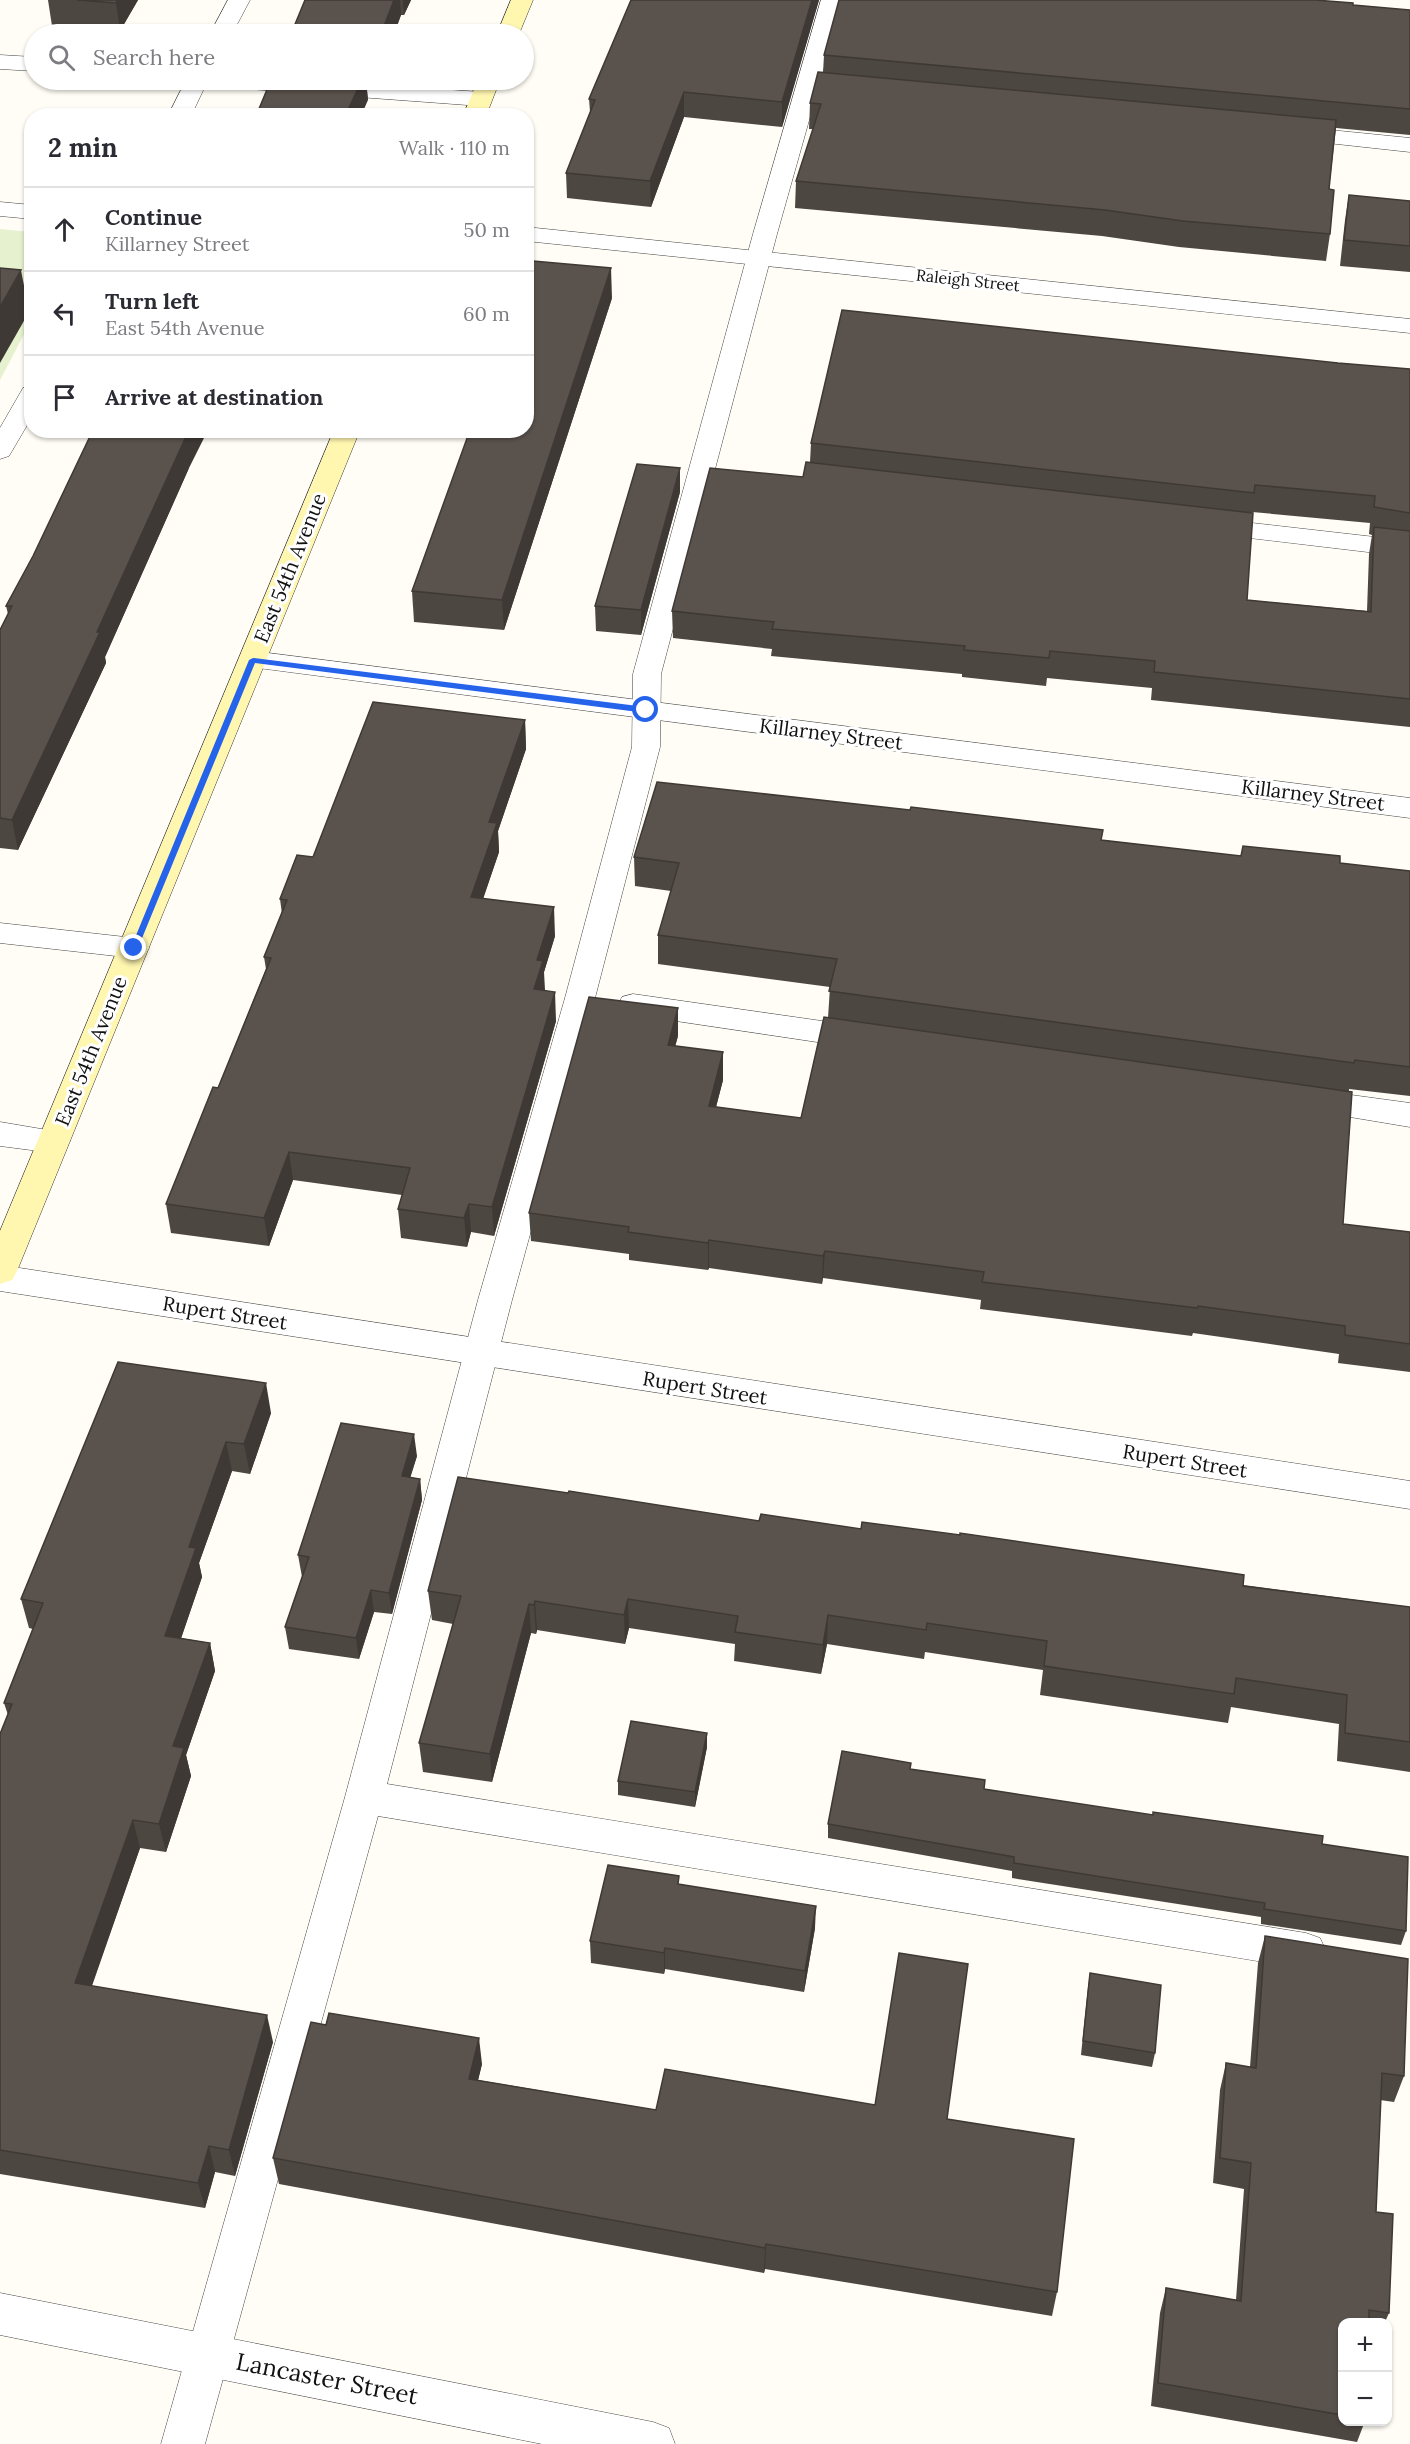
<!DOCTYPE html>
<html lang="en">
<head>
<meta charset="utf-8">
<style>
  :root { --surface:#fff; --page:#f7f7f7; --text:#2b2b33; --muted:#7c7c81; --line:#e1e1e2 }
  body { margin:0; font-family:Lora,serif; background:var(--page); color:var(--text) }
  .controls { position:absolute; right:18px; bottom:18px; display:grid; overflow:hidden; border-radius:12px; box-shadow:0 2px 4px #0004 }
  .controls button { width:54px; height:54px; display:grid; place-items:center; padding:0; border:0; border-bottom:2px solid var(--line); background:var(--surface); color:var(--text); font:30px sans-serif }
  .stop { position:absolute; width:18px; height:18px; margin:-14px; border:4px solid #2563eb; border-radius:50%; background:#fff }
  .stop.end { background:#2563eb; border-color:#fff; box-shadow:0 2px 6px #0008 }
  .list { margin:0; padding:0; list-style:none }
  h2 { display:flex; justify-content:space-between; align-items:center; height:78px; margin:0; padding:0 24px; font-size:26px }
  h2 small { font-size:20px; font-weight:400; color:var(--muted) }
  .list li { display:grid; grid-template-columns:39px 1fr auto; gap:18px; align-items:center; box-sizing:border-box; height:84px; padding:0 24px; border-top:2px solid var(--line) }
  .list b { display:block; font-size:22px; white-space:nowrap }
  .list p { margin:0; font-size:20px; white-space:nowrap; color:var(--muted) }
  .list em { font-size:20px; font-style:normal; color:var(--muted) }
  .icon { flex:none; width:33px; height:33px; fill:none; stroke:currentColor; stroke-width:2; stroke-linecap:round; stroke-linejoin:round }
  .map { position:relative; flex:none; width:1410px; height:2444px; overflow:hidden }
  .search { position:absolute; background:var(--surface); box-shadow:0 2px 4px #0004; left:24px; top:24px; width:510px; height:66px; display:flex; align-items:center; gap:15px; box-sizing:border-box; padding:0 21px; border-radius:33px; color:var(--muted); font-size:22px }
  .panel { position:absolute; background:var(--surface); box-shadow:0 2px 4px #0004; left:24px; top:108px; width:510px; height:330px; border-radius:24px }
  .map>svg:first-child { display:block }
</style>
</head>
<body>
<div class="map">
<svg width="1410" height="2444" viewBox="0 0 1410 2444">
  <rect width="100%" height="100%" fill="#fffdf5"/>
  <path fill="#e6f2cf" d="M0,229L31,232V321L0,380Z"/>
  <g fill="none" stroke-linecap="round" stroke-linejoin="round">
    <g stroke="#444" stroke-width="1">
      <g id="lane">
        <path d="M228,0H250L232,34H210Z"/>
        <path d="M821,0H843L777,234L661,674L660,747L595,998L512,1300L387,1784L1306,1933L1320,1938L1326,1951L1320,1964L1306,1969L378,1816L205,2444H161L345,1797L478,1300L565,998L632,747L633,674L753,234Z"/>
        <path d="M186,80H208L191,116H168Z"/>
        <path d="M1290,126L1410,138V152L1282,138L1279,133L1282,128Z"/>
        <path d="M0,202L32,205V219L0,216Z"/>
        <path d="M32,386V417L9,456L0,459V428L23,388Z"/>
        <path d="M1208,518L1410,541V557L1199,532L1195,526L1199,520Z"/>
        <path d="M633,994L864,1027L875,1030L880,1038L875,1046L864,1049L622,1013L618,1005L622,997Z"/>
        <path d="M1307,1089L1410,1103V1127L1296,1108L1291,1100L1296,1092Z"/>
        <path d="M0,1122L65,1133L70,1141L65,1149L54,1153L0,1146Z"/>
      </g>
    </g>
    <g stroke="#444" stroke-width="1">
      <g id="street">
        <path d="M0,55L34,57V71L0,69Z"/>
        <path d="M211,80H306L481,92L489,94L492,99L489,104L481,106L222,87L214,85Z"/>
        <path d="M526,227L1410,319V333L526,241Z"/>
        <path d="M253,651L1410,798V818L243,666L239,660L243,654Z"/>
        <path d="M0,923L134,938L145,941L149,948L145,955L134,958L0,943Z"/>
        <path d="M0,1265L1410,1481V1509L0,1291Z"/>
        <path d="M0,2293L653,2422L669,2428L675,2444H542L0,2335Z"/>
      </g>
    </g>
    <g stroke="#333" stroke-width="1">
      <g id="secondary">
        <path d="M511,0H533L519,34H497Z"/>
        <path d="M478,80H500L486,116H463Z"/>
        <path d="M334,430H360L17,1271L12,1280L0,1284V1231Z"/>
      </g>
    </g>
    <use href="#lane" fill="#fff" fill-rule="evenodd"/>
    <use href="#street" fill="#fff" fill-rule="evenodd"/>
    <use href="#secondary" fill="#fff6b0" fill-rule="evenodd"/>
  </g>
  <g fill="#4d4742" fill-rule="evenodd">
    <path d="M48,0H138L120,31L52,26Z"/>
    <path d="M305,0H411L404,15H401L394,34H291Z"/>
    <path d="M631,0H819L782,127L684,117L651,207L567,198L566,173L590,112L589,99Z"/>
    <path d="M1353,5L1410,10V135L1336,128L1329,189L1330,234L1326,261L1179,247L1102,236L795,208L796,181L813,129H809L810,103L823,73L824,55Z"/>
    <path d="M271,80H377L375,82H366L368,100Z"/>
    <path d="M1349,195L1410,201V272L1340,266L1345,220Z"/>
    <path d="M612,298L504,630L414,622L412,591Z"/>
    <path d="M1338,363L1410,369V727L1151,700L1152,688L1047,678L1046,686L962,677V674L771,656L772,649L673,638L672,611L803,477L810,462L811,443ZM1252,512L1370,523L1369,534L1372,535L1369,554L1367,611L1247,600Z"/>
    <path d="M189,468L105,657L106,663L18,850L0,848V630L8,614L6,606Z"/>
    <path d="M680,492L641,635L596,631L595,606Z"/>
    <path d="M525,720L526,749L498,831L499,852L483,898L555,936L544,972V991L556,1021L494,1236L471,1232L467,1247L401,1238L398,1209L402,1195L293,1180L269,1246L171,1233L166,1204L218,1088L266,969L264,957L282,914L280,899L313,857Z"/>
    <path d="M1102,840L1241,856L1340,863L1410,871V1096L1349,1089L1343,1224L1410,1232V1372L1338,1363L1339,1354L1193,1333L1192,1336L980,1309L981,1300L823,1278L822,1284L709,1268L708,1270L629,1260V1254L531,1241L529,1213L678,1036L675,1046L723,1052V1080L716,1107L801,1118L828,1018L830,987L658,964V935L671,891L635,886L634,857Z"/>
    <path d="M118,1362L271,1413L250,1474L232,1471L199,1563L202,1577L181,1638L210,1643L215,1671L186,1755L191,1776L166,1852L140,1848L92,1986L273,2042L235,2176L215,2172L205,2208L0,2174V1734L8,1715L4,1703L33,1629L29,1628L21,1599Z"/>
    <path d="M417,1456L410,1477L420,1479L422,1500L392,1614L374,1612L359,1659L289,1649L285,1627L302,1577L298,1555Z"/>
    <path d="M759,1521L1410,1607V1772L1337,1761L1339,1724L1231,1707L1228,1723L1040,1695L1043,1670L925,1652L924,1659L827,1644L821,1674L734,1661L735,1644L629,1628L625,1644L537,1630L536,1634L531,1633L492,1782L423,1772L419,1743L453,1624L432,1620L428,1591Z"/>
    <path d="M707,1733V1747L695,1807L618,1795V1781Z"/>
    <path d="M911,1769L984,1789L1322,1844L1406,1931L1401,1945L1261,1924V1917L1012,1878V1871L828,1838V1824Z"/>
    <path d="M679,1884L815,1928L804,1992L665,1969L664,1974L591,1963L590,1941Z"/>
    <path d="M1265,1936L1404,2076L1394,2102L1380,2100L1376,2212L1389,2313L1385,2322H1342V2421H1365L1357,2442L1151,2406L1160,2313L1166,2288L1236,2300L1244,2189L1213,2183L1220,2090L1226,2063L1250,2067L1258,1963Z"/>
    <path d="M1090,1973L1155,2053L1152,2067L1081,2055L1088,1987Z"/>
    <path d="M482,2064L478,2080L656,2110L947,2119L1057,2292L1052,2316L765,2269L764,2273L279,2184L273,2158Z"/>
  </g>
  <g fill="#3f3936">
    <path d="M117,0H138L120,31L116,3Z"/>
    <path d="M394,0H400L401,15L394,34H381Z"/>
    <path d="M403,0H411L404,15Z"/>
    <path d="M812,0H819L782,127V102Z"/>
    <path d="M362,80H366L368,100L361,116H345Z"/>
    <path d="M684,92V117L651,207L650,181Z"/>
    <path d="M611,268L612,298L504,630L502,600Z"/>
    <path d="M21,270L29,312L0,363V307Z"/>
    <path d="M189,430H208L189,468L105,657L106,663L18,850L12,820Z"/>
    <path d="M680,468V492L641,635V610Z"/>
    <path d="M525,720L526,749L498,831L499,852L474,926L471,897L489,822Z"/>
    <path d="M554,907L555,936L544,972L545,990L535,1018L534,989L537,960Z"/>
    <path d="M555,992L556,1021L494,1236L492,1207Z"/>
    <path d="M678,1008V1036L668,1073V1045Z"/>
    <path d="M723,1052V1080L709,1134V1106Z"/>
    <path d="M289,1152L293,1180L269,1246L264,1218Z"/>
    <path d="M469,1204L471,1232L467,1247L464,1218Z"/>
    <path d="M709,1240V1268L708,1270V1243Z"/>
    <path d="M825,1251L823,1278L822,1284L823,1256Z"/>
    <path d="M266,1383L271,1413L250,1474L244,1444Z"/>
    <path d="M414,1434L417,1456L404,1498L402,1476Z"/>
    <path d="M226,1442L232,1471L199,1563L202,1577L172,1665L165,1636L189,1547Z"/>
    <path d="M420,1479L422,1500L392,1614L389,1593Z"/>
    <path d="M371,1590L374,1612L359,1659L356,1638Z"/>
    <path d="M628,1599L629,1628L625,1644L624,1615Z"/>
    <path d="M535,1601L537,1630L536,1634L534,1605Z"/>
    <path d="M529,1604L531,1633L492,1782L490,1754Z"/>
    <path d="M828,1615L827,1644L821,1674L823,1645Z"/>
    <path d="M210,1643L215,1671L186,1755L191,1776L166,1852L159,1824L173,1746Z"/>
    <path d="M707,1733V1747L695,1807V1792Z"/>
    <path d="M133,1820L140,1848L83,2010L75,1983Z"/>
    <path d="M816,1906L815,1928L804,1992L805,1971Z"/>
    <path d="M665,1948V1969L664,1974V1953Z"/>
    <path d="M267,2015L273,2042L235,2176L229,2150Z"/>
    <path d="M479,2038L482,2064L472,2105L469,2079Z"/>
    <path d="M209,2146L215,2172L205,2208L198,2183Z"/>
    <path d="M766,2244L765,2269L764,2273L765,2248Z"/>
  </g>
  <g fill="#5a524d" stroke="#3f3936" stroke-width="1.5">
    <path d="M77,0H117L116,3Z"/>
    <path d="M305,0H394L381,34H291Z"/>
    <path d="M631,0H812L782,102L684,92L650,181L566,173L595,100L589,99Z"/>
    <path d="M839,0H1315L1353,3V5L1410,10V109L824,55Z"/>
    <path d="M818,72L1336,120L1329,189L1334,190L1330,234L1183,221L1105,210L796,181L821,104L810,103Z"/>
    <path d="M271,80H362L345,116H256Z"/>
    <path d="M1349,195L1410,201V246L1344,240Z"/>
    <path d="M533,261L611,268L502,600L412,591L470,430H526V279Z"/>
    <path d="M0,268L21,270L0,307Z"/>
    <path d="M842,310L1338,363L1410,369V513L1374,507L1375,496L1255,485L1254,493L811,443Z"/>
    <path d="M93,430H189L97,632H100L12,820L0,818V630L12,606H6L33,556Z"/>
    <path d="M806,462L1253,513L1247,600L1371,612L1374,527L1410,531V699L1154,672L1155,661L1050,651L1049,658L964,650L965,646L772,629L774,622L672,611L710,468L803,477Z"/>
    <path d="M637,464L680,468L641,610L595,606Z"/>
    <path d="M373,702L525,720L489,822L497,823L471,897L554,907L537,960L543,961L534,989L555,992L492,1207L469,1204L464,1218L398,1209L410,1168L289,1152L264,1218L166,1204L213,1087L218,1088L271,958L264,957L287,900L280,899L297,855L313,857Z"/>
    <path d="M657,782L910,810L911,807L1103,830L1101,840L1241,856L1243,846L1340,856V863L1410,871V1067L1355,1060L1354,1063L829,991L837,959L658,935L679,863L634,857Z"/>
    <path d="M589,997L678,1008L668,1045L723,1052L709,1106L801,1118L824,1017L1352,1092L1343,1224L1410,1232V1344L1345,1335V1326L1198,1306L1197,1308L982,1282L984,1272L825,1251L823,1256L709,1240L708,1243L628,1232L629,1227L529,1213Z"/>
    <path d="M118,1362L266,1383L244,1444L226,1442L189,1547L196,1548L165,1636L210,1643L173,1746L184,1748L159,1824L133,1820L75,1983L267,2015L229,2150L209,2146L198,2183L0,2150V1734L12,1704L4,1703L43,1603L21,1599Z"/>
    <path d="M341,1423L414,1434L402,1476L420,1479L389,1593L371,1590L356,1638L285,1627L309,1557L298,1555Z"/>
    <path d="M458,1477L568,1493L569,1491L759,1521L761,1514L861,1529L862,1522L960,1535V1533L1244,1575L1243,1586L1410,1607V1742L1345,1733L1347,1695L1236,1678L1234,1694L1044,1666L1047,1641L927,1623L926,1630L828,1615L823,1645L735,1632L738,1616L628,1599L624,1615L535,1601L534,1605L529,1604L490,1754L419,1743L461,1596L428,1591Z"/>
    <path d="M631,1721L707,1733L695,1792L618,1781Z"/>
    <path d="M842,1751L911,1763L910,1769L985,1780L984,1789L1153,1815V1812L1323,1836L1322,1844L1408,1857L1406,1931L1264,1909L1265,1903L1014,1863V1857L828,1824Z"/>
    <path d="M608,1865L679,1876L678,1884L816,1906L805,1971L665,1948L664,1953L590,1941Z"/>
    <path d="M1265,1936L1408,1959L1404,2076L1382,2073L1376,2212L1393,2214L1389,2313L1369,2310V2322H1342V2415L1158,2383L1166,2288L1241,2301L1251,2163L1220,2158L1226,2063L1256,2068Z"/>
    <path d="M899,1953L968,1964L947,2119L1074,2139L1057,2292L766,2244L765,2248L273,2158L311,2022L326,2025L329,2013L479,2038L469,2079L656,2110L665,2069L875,2105Z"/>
    <path d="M1090,1973L1161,1985L1155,2053L1083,2041Z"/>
  </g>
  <path fill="#2563eb" d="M253,658L646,707L650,710L646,713L255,663L138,948L130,950L249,660Z"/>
  <g text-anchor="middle" stroke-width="6" stroke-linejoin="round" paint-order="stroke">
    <g font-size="16" fill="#111" stroke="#fff">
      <text transform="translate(968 280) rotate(6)" y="6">Raleigh Street</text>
    </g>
    <g font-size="20" fill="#111" stroke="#fff">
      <text transform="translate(290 568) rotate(-68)" y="7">East 54th Avenue</text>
      <text transform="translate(831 734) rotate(7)" y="7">Killarney Street</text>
      <text transform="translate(1313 795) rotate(7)" y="7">Killarney Street</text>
      <text transform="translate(91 1051) rotate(-68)" y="7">East 54th Avenue</text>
      <text transform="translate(225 1313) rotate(9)" y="7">Rupert Street</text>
      <text transform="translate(705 1388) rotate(9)" y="7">Rupert Street</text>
      <text transform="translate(1185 1461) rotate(9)" y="7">Rupert Street</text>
    </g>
    <g font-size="24" fill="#111" stroke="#fff">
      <text transform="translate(327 2379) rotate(11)" y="8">Lancaster Street</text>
    </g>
  </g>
</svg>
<div class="controls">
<button>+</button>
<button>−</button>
</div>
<div class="stop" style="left:646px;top:710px"></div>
<div class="stop end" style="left:134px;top:948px"></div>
<div class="search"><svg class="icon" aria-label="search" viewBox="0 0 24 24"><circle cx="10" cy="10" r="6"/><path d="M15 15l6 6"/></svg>Search here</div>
<section class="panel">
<h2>2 min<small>Walk · 110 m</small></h2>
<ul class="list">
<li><svg class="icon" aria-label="ahead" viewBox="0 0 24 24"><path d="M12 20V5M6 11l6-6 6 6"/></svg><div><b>Continue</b><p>Killarney Street</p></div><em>50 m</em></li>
<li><svg class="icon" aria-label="left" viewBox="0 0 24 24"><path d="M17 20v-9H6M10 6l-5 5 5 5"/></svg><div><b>Turn left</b><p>East 54th Avenue</p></div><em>60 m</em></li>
<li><svg class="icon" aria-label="arrive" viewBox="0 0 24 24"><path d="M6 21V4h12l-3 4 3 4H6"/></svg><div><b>Arrive at destination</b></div></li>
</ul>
</section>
</div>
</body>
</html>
